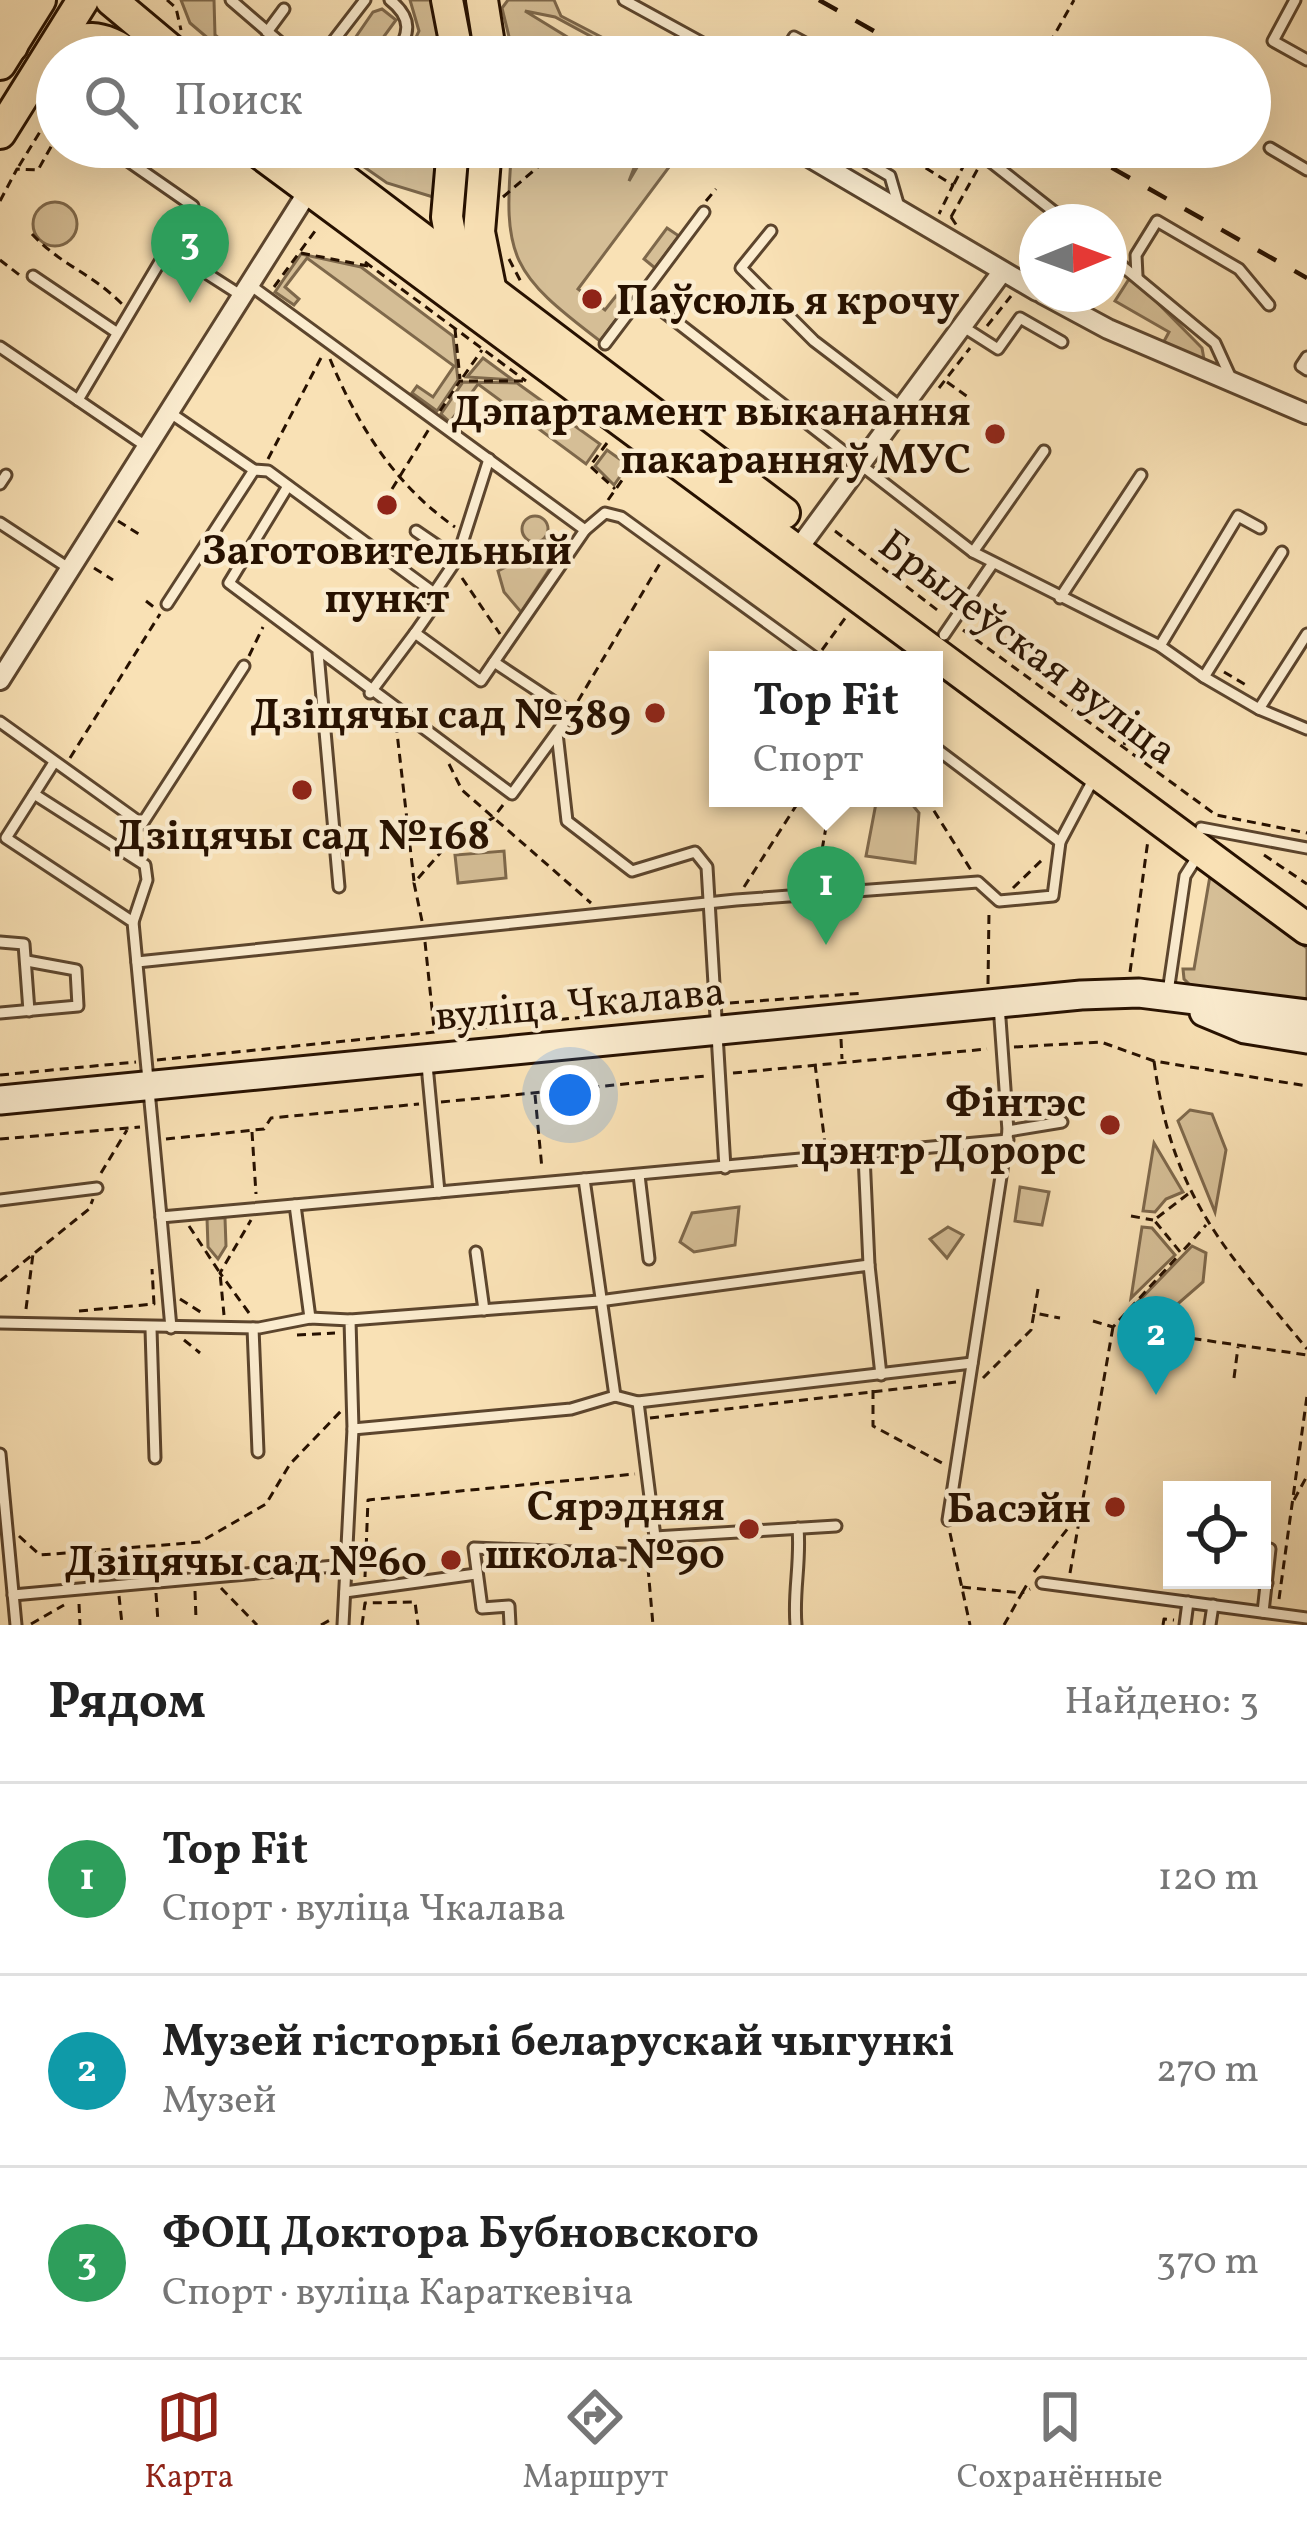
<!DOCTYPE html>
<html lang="ru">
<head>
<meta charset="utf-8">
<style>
  :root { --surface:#fff; --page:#f6f6f6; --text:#222; --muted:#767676; --line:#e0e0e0; --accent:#8f2418 }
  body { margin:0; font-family:Vollkorn,serif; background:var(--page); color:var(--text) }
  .controls { position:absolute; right:36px; bottom:36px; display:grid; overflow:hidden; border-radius:0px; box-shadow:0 12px 48px #0002 }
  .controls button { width:108px; height:108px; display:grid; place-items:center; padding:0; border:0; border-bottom:3px solid var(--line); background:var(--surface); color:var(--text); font:60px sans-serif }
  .compass { position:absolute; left:1019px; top:204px; width:108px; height:108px; border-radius:50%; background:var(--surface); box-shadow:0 12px 48px #0002; rotate:89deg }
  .you { position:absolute; left:570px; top:1095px; width:42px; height:42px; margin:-30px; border:9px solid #fff; border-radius:50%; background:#1a73e8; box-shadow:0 0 0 18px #1a73e833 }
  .badge { display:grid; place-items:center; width:78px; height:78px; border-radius:50%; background:var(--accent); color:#fff; font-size:39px; font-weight:700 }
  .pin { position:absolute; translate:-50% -99px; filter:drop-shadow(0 3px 6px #0008) }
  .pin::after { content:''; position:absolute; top:63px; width:42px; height:36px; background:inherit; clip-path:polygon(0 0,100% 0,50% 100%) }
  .popup { position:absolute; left:709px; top:651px; width:234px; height:156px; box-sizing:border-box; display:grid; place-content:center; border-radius:0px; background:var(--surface); filter:drop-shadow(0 3px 9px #0005); font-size:39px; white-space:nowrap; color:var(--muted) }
  .popup b { font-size:45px; color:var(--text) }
  .popup::after { content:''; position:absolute; left:50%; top:100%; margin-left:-24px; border:24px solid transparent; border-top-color:var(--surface) }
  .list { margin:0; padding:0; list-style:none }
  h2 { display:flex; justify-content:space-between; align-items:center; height:156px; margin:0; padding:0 48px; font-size:51px }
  h2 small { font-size:39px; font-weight:400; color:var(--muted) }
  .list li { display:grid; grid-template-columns:78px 1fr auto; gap:36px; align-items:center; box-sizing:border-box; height:192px; padding:0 48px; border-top:3px solid var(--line) }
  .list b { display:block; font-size:45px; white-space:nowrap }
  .list p { margin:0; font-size:39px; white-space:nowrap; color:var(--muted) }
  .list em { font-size:39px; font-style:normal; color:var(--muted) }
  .icon { flex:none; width:66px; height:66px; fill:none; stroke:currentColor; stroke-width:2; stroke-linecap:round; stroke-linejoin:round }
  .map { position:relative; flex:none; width:1307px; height:1625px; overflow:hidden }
  .search { position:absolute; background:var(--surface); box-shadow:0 12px 48px #0002; left:36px; right:36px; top:36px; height:132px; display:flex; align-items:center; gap:30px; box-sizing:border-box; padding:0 42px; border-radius:66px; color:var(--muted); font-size:45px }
  .sheet { height:732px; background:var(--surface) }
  nav { display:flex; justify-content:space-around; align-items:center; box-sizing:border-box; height:168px; border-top:3px solid var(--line); background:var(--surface); font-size:33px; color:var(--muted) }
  nav a { display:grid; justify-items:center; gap:6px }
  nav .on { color:var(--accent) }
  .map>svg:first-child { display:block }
</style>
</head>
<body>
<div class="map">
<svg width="1307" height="1625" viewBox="0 0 1307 1625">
  <rect width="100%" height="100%" fill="#f9e1b5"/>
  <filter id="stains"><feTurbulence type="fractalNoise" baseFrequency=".00167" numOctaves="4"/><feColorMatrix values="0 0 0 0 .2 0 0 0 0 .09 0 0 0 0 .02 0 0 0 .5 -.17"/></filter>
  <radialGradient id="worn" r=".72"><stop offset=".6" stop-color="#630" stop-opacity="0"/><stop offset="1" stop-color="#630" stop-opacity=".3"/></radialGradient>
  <g fill="#d5be96" stroke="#7e684b" stroke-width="3">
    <path d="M181,0H214L215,35L243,57H230L190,23Z"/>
    <path d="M410,0H432L444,57H407L419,31Z"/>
    <path d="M508,0H554L561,16L640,57H629L555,17L525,11L600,57H514L502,8Z"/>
    <path d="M382,9L396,20L369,57H342L373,12Z"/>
    <path d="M347,147H439L433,197L387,183L344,153Z"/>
    <path d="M512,147H642L629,181L649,147H684L578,289L605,310L616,296L627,305L600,341C512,274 502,259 512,147Z"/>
    <circle cx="55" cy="224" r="22"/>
    <path d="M667,228L679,236L655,268L644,259Z"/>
    <path d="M301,254L361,267L453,336L458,380L437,411L412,393L417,386L433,397L454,366L307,258L285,287L299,299L294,305L275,292Z"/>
    <path d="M1131,276L1202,348L1204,359L1193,364L1161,347L1169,332L1115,301Z"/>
    <path d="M483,358L513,380L467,377Z"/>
    <path d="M463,382L517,383L560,414L555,423L562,428L568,421L600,444L586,464L478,384L450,422L441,414Z"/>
    <path d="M607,450L628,465L614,485L595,466Z"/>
    <circle cx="535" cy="529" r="13"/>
    <path d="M552,533L562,550L521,612L504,592L498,571L537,551Z"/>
    <path d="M877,798H907L919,813L915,863L866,856Z"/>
    <path d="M504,851L506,878L458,883L455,855Z"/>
    <path d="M1210,876L1307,948V1003L1194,989L1184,979L1183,969H1194Z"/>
    <path d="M1190,1110L1212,1114L1226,1150L1215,1212L1178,1121Z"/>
    <path d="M1154,1143L1183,1192L1166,1199L1155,1212L1143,1211Z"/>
    <path d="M1020,1187L1049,1192L1042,1225L1015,1221Z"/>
    <path d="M739,1207L735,1245L694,1252L680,1242L692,1213Z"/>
    <path d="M207,1218H225L226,1246L218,1259L208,1247Z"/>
    <path d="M948,1227L963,1235L947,1258L930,1239Z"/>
    <path d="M1142,1227L1152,1228L1175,1255L1131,1298Z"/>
    <path d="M1192,1246L1206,1253L1203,1282L1149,1329L1129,1325L1132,1308Z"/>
  </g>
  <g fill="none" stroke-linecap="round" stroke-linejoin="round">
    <g stroke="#5c452d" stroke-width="15">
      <g id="service">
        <path d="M231,0L297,57"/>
        <path d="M390,0C413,18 410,34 395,57"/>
        <path d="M624,0L728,57"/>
        <path d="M1295,0L1273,41L1307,60"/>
        <path d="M267,32L284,9"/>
        <path d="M321,57L365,0"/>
        <path d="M782,57L794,37L818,50"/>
        <path d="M814,57L818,50L830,57"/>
        <path d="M108,147L193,206L78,400L147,447"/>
        <path d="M840,147L890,176L899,207"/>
        <path d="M972,147L1067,222"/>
        <path d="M1270,148L1307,170"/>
        <path d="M704,212L642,295L973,552L1160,646L1204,677L1282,552"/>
        <path d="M771,231L741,268L814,341L902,408"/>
        <path d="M167,248L242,296"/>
        <path d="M1109,255L1215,343L1230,376"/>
        <path d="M33,276L116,332"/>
        <path d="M1137,276L1136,255L1157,221L1239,269L1269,305"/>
        <path d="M250,285L585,530L605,513L621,517L818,660"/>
        <path d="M962,326L998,349L1020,318L1062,342"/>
        <path d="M605,344L642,295"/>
        <path d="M0,347L78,400"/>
        <path d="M1307,357L1301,366L1307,370"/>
        <path d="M169,412L254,470L268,471L434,593L457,559L489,459"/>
        <path d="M0,484L6,475"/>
        <path d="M288,486L229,583L512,794L571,713L494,662L481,681L415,633L436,603L434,593"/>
        <path d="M0,523L70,569"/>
        <path d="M416,531L457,559"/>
        <path d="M973,552L1044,451"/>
        <path d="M1060,598L1141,475"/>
        <path d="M167,604L254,470"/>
        <path d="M944,635L993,563"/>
        <path d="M1160,646L1238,516L1260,528"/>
        <path d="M318,653L339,887"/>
        <path d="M494,662L585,530"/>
        <path d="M1204,677L1259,709L1307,634"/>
        <path d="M370,693L415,633"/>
        <path d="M1259,709L1307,729"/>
        <path d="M0,722L142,824L244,666"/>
        <path d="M557,733L567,821L632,871L695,852L707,867L725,1168"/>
        <path d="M934,747L1060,842"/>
        <path d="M53,764L6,838L133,922L161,1217L439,1192"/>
        <path d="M34,794L145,865L147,880L133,922"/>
        <path d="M1201,828L1307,848"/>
        <path d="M0,942L24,944L29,1011"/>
        <path d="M137,962L736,900L978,882L999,901L1053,896L1060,842L1095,776"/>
        <path d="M1168,992L1185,876L1197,857"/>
        <path d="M999,1005L1008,1131"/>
        <path d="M0,1013L78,1006L76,970L27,961"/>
        <path d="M427,1065L439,1192L584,1179L615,1396"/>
        <path d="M864,1155L869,1265"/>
        <path d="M639,1175L649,1259"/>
        <path d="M584,1179L1008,1140"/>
        <path d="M0,1200L97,1188"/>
        <path d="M295,1205L310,1318"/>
        <path d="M161,1217L171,1328"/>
        <path d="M476,1252L484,1310"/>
        <path d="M350,1320L599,1301L869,1265L881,1375"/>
        <path d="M0,1323L259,1328L310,1318L350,1320L353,1429L343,1625"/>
        <path d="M253,1328L258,1452"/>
        <path d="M151,1329L155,1458"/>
        <path d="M615,1396L638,1402L972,1363"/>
        <path d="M353,1429L571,1409L615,1396"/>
        <path d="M0,1454L16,1625"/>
        <path d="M948,1520L1008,1131L1062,1122"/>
        <path d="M655,1537L836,1526"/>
        <path d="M1262,1548L1270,1549L1263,1612"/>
        <path d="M1247,1580L1267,1583"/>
        <path d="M1042,1583L1307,1618"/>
        <path d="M345,1592L476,1574"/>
        <path d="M13,1595L346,1565"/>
        <path d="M510,1625L509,1606L482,1608L474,1548L647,1555L655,1537L638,1402"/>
        <path d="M796,1625C793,1591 801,1563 798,1528"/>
        <path d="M1185,1625L1188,1602"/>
        <path d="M1210,1625L1213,1605"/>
      </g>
    </g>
    <g stroke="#5c452d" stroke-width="24">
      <g id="minor">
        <path d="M792,147L1037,291"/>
        <path d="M1043,294L1108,329L1307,414"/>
        <path d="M798,549L1002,272"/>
        <path d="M0,680L314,182"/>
      </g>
    </g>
    <g stroke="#271100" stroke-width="33">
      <g id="secondary">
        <path d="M1204,1012L1245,1029L1307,1039"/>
        <path d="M0,1100L1081,995L1139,993L1307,1014"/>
      </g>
    </g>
    <g stroke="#271100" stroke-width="36">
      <g id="primary">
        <path d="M8,0L12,46"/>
        <path d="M111,0L179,57"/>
        <path d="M447,0L458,57"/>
        <path d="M482,0L491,57"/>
        <path d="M52,57C80,31 104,35 133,57"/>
        <path d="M0,64L40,0"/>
        <path d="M0,133L83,0"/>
        <path d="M252,147L1307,929"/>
        <path d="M301,147L784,513"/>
        <path d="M453,147L447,217L457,272"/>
        <path d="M486,147L479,232L490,287"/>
      </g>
    </g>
    <g stroke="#271100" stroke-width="3" stroke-dasharray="9 6" stroke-linecap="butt">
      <path d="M167,0L176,8L181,30"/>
      <path d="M202,47L215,57"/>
      <path d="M1042,57L1074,0"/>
      <path d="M217,147L230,157"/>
      <path d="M913,160L953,185L939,214"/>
      <path d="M19,166L46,122"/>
      <path d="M954,184L966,161"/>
      <path d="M503,197L561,147"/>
      <path d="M0,201L17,169L38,170L57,136"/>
      <path d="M706,201L716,189"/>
      <path d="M951,217L957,226"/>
      <path d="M32,234C63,267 89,271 122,304"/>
      <path d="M301,253L368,266"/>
      <path d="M509,259L521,282"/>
      <path d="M0,260L22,277"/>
      <path d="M365,262L526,381"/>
      <path d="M274,287L318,227"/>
      <path d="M987,326L1011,296"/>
      <path d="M455,329L460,379"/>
      <path d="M330,359C358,426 395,485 455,527"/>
      <path d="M463,377L482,350"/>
      <path d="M947,382L968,397"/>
      <path d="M939,388L970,348"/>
      <path d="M440,411L460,381H523"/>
      <path d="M607,443L590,466L615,489"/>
      <path d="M268,459L322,356"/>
      <path d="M392,489L429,429"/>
      <path d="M608,500L635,462"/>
      <path d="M118,521L142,536"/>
      <path d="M835,531L941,613"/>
      <path d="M94,568L113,580"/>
      <path d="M462,578L500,634"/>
      <path d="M146,601L155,608"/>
      <path d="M963,630L1216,815L1307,833"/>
      <path d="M822,650L846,617"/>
      <path d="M249,656L263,627"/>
      <path d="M1224,672L1246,685"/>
      <path d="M578,701L662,560"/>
      <path d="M396,724L414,881"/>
      <path d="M1124,745L1134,709"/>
      <path d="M70,758L160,614"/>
      <path d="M449,764L462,790L591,903"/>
      <path d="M926,798L971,870"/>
      <path d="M1264,855L1307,884"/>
      <path d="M817,879L831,798"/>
      <path d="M744,887L801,798"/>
      <path d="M1013,888L1045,857"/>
      <path d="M422,921L414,883L448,844L493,818L503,805"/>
      <path d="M425,942L434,1028"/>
      <path d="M1130,972L1148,840"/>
      <path d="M988,984L989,911"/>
      <path d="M730,1003L864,993"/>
      <path d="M841,1039L842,1059"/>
      <path d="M1014,1047L1101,1042L1154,1061L1307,1086"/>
      <path d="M157,1060L703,1005"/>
      <path d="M1154,1061C1172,1197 1224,1248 1307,1349"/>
      <path d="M815,1064L825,1144"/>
      <path d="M733,1073L987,1049"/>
      <path d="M0,1075L136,1062"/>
      <path d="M535,1095L542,1169"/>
      <path d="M441,1102L706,1076"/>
      <path d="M252,1132L256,1194"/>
      <path d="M0,1139L140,1127"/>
      <path d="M166,1139L264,1129L271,1118L419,1104"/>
      <path d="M101,1173L127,1130"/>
      <path d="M1188,1194L1154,1220L1181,1253L1206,1225"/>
      <path d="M1131,1216L1153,1220"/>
      <path d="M189,1226L220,1273L224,1315"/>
      <path d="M0,1281L89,1209L93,1199"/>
      <path d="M1038,1289L1034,1313L1060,1318"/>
      <path d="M180,1299L202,1313"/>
      <path d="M26,1309L33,1254"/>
      <path d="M79,1311L154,1304L152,1269"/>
      <path d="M249,1313L220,1273L251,1220"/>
      <path d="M1093,1321L1113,1327L1179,1255"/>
      <path d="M297,1335L335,1333"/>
      <path d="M184,1340L200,1353"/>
      <path d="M983,1378L1031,1330L1034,1313"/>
      <path d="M1234,1378L1238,1347"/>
      <path d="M873,1390V1426L944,1464"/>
      <path d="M650,1418L956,1382"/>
      <path d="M1294,1500L1307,1476"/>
      <path d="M950,1533L970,1625"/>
      <path d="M19,1536L40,1555L200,1542L266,1504L290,1464L342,1410"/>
      <path d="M648,1568L653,1625"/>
      <path d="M1034,1572L1079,1514"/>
      <path d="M1070,1573L1113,1327L1307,1355"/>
      <path d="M365,1577L368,1500L635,1474"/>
      <path d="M962,1587L1022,1593L1029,1581"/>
      <path d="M221,1588L257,1625"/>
      <path d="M195,1591L196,1619"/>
      <path d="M156,1593L158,1622"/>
      <path d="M119,1596L122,1624"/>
      <path d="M1279,1599L1307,1396"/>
      <path d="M79,1604L80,1625"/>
      <path d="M31,1624L64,1605"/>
      <path d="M321,1625L332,1619"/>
      <path d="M362,1625L365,1603L415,1602L418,1625"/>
      <path d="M1004,1625L1022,1593L1030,1589"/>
      <path d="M1163,1625L1164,1619L1174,1620"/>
    </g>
    <use href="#service" stroke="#fbeccf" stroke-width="9"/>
    <use href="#minor" stroke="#fbeccf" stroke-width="18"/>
    <use href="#secondary" stroke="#fbeccf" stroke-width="27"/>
    <use href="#primary" stroke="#f9e1b5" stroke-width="30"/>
    <g stroke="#271100" stroke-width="4.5" stroke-dasharray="21 21" stroke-linecap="butt">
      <path d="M819,0L920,57"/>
      <path d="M1075,147L1307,278"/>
    </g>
    <path stroke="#271100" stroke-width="3" stroke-dasharray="9 6" stroke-linecap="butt" d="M951,217L990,147"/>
  </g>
  <g fill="#8f2418" stroke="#fbeccf" stroke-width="4.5">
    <circle cx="592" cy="299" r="12"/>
    <circle cx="995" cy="434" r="12"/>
    <circle cx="387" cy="505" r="12"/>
    <circle cx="655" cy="713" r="12"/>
    <circle cx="302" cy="790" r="12"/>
    <circle cx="1110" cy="1125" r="12"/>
    <circle cx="1115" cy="1507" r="12"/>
    <circle cx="749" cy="1529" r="12"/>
    <circle cx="451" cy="1560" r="12"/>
  </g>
  <g text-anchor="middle" stroke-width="9" stroke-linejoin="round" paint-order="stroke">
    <g font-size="42" font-weight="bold" fill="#271100" stroke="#fbeccf" text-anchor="end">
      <text x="616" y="314" text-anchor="start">Паўсюль я крочу</text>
      <text x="971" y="425">Дэпартамент выканання<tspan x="971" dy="48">пакаранняў МУС</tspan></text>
      <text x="387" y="564" text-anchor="middle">Заготовительный<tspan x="387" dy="48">пункт</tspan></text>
      <text x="631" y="728">Дзіцячы сад №389</text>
      <text x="302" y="849" text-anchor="middle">Дзіцячы сад №168</text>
      <text x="1086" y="1116">Фінтэс<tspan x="1086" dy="48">цэнтр Дорорс</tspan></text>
      <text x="725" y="1520">Сярэдняя<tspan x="725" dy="48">школа №90</tspan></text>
      <text x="1091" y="1522">Басэйн</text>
      <text x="427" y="1575">Дзіцячы сад №60</text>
    </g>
    <g font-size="42" fill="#271100" stroke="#fbeccf">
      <text transform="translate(1029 646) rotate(37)" y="15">Брылеўская вуліца</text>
      <text transform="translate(580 1002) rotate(-5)" y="15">вуліца Чкалава</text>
    </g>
  </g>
  <rect width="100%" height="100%" filter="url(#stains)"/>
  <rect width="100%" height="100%" fill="url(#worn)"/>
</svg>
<div class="controls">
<button><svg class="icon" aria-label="locate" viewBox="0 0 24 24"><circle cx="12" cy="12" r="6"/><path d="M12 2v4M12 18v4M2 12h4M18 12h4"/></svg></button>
</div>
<svg class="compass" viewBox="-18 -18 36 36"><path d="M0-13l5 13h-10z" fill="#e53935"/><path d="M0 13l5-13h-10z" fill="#767676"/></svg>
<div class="you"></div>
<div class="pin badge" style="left:826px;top:945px;background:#2e9e5b">1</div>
<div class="popup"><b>Top Fit</b>Спорт</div>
<div class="pin badge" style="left:1156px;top:1395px;background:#0f9aa8">2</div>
<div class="pin badge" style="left:190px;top:303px;background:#2e9e5b">3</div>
<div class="search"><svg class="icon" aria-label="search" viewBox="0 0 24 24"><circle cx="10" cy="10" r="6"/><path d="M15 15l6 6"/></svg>Поиск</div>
</div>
<section class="sheet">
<h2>Рядом<small>Найдено: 3</small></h2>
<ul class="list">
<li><span class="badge" style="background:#2e9e5b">1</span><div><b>Top Fit</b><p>Спорт · вуліца Чкалава</p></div><em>120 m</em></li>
<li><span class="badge" style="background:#0f9aa8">2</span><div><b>Музей гісторыі беларускай чыгункі</b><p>Музей</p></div><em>270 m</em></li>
<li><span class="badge" style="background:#2e9e5b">3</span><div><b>ФОЦ Доктора Бубновского</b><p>Спорт · вуліца Караткевіча</p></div><em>370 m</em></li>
</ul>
</section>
<nav>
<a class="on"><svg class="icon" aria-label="map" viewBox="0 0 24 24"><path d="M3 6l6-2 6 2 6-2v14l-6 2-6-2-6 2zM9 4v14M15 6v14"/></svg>Карта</a>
<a><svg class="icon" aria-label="directions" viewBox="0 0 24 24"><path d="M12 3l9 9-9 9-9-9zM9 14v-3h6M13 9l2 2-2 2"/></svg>Маршрут</a>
<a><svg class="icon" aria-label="saved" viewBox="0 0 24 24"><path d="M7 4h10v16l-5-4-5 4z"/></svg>Сохранённые</a>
</nav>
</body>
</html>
